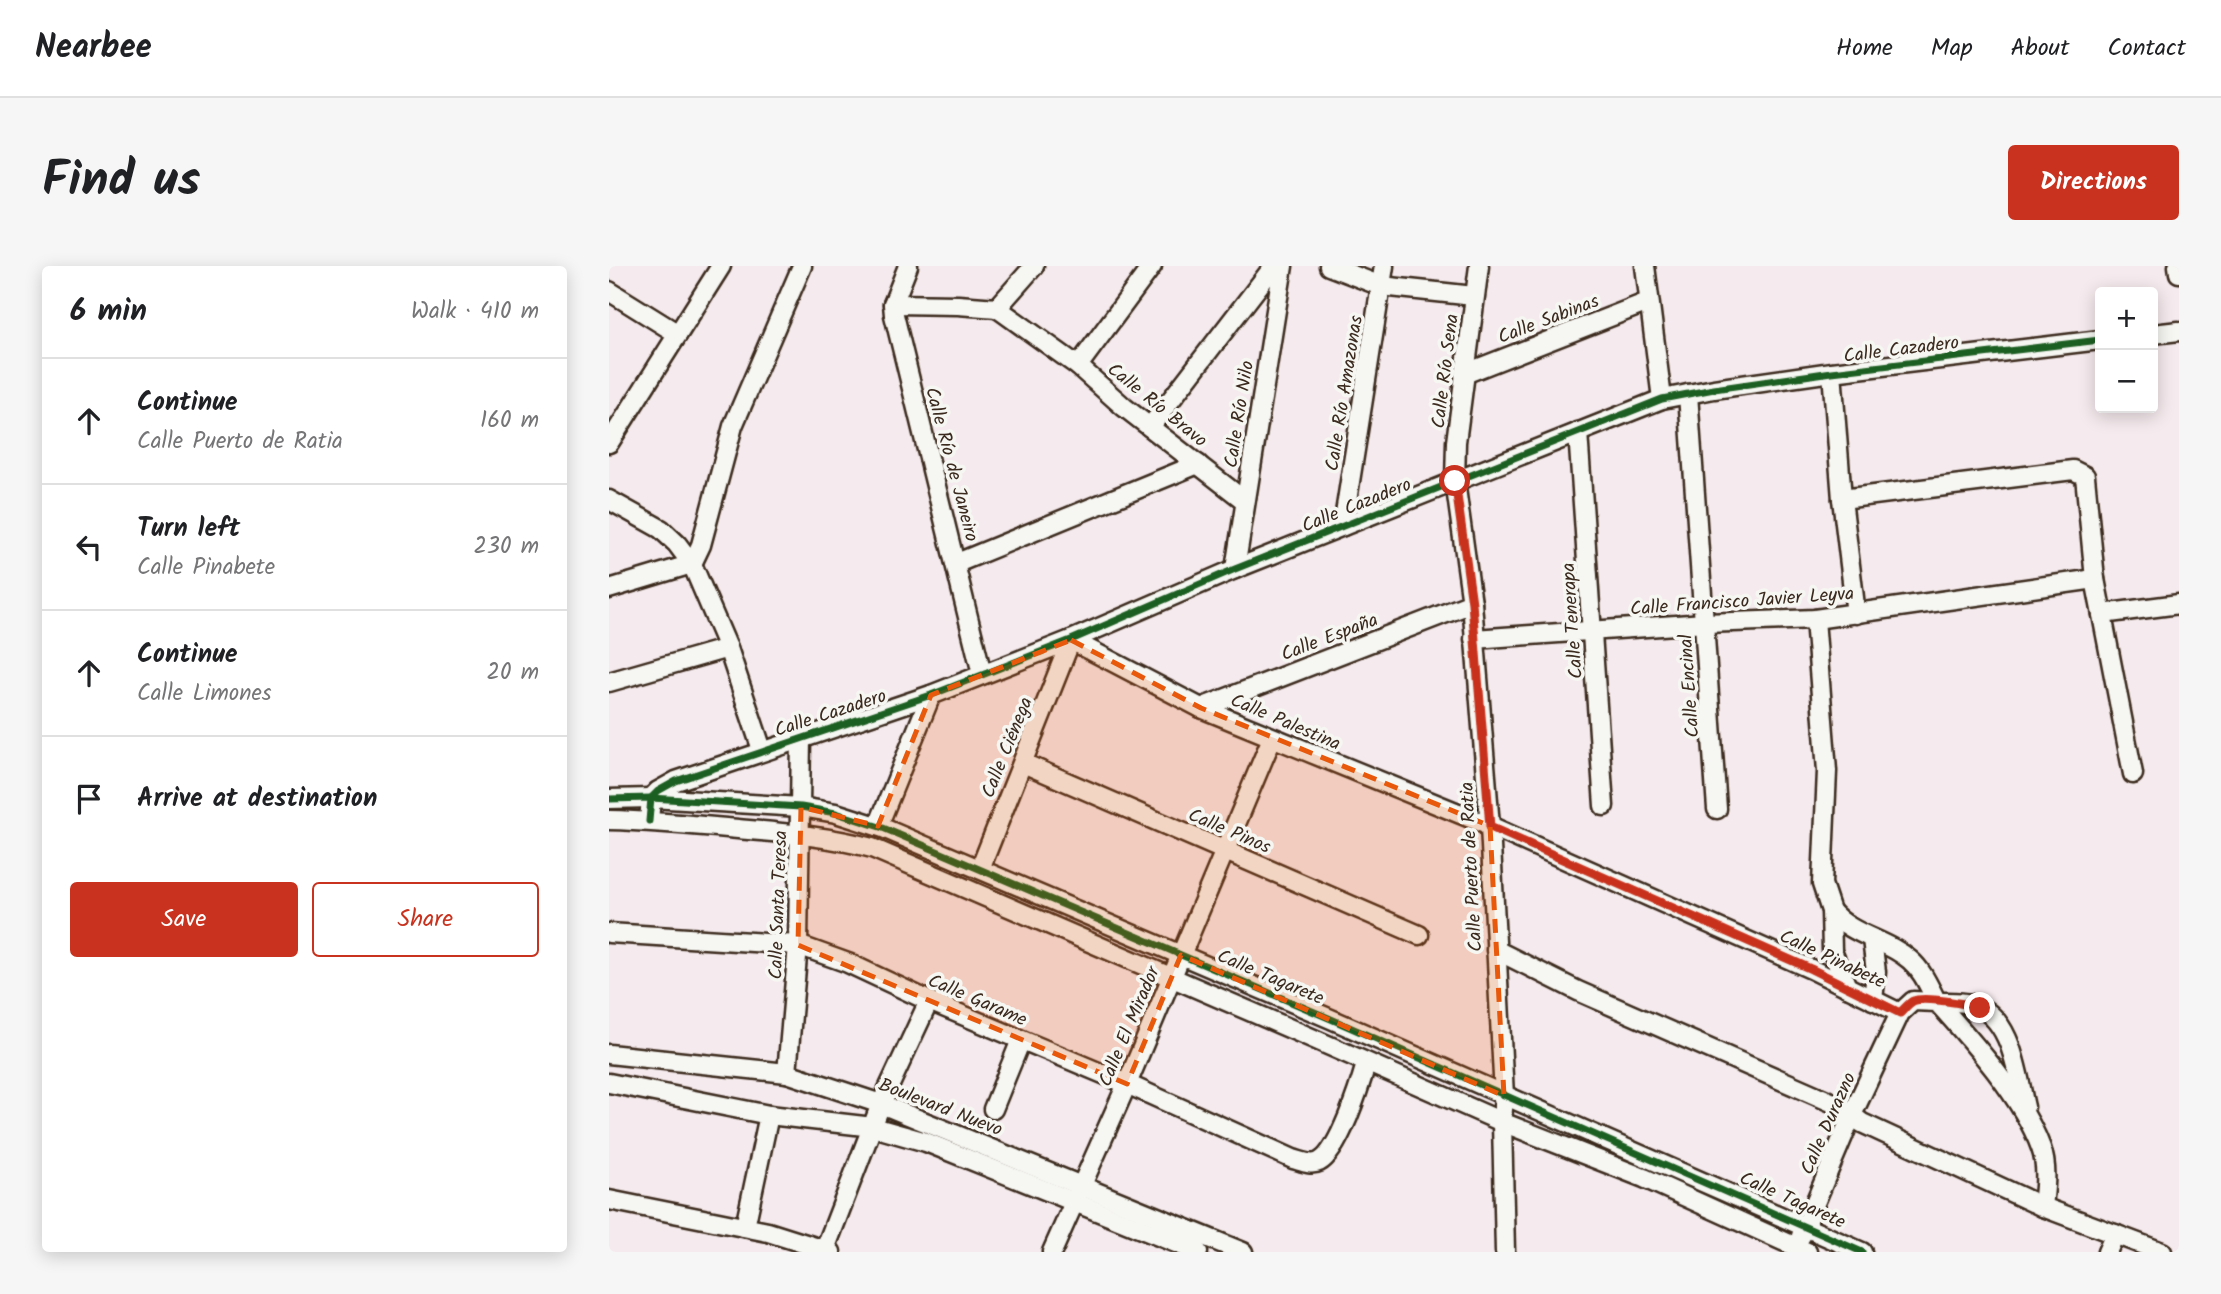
<!DOCTYPE html>
<html lang="en">
<head>
<meta charset="utf-8">
<style>
  :root { --surface:#fff; --page:#f6f6f6; --text:#202124; --muted:#757577; --line:#e0e0e0; --accent:#c8321e }
  body { margin:0; font-family:Kalam,sans-serif; background:var(--page); color:var(--text) }
  .controls { position:absolute; right:21px; top:21px; display:grid; overflow:hidden; border-radius:7px; box-shadow:0 4px 18px #0003 }
  .controls button { width:63px; height:63px; display:grid; place-items:center; padding:0; border:0; border-bottom:2px solid var(--line); background:var(--surface); color:var(--text); font:35px sans-serif }
  .stop { position:absolute; width:21px; height:21px; margin:-16px; border:5px solid #c8321e; border-radius:50%; background:#fff }
  .stop.end { background:#c8321e; border-color:#fff; box-shadow:0 2px 7px #0008 }
  .list { margin:0; padding:0; list-style:none }
  h2 { display:flex; justify-content:space-between; align-items:center; height:91px; margin:0; padding:0 28px; font-size:30px }
  h2 small { font-size:23px; font-weight:400; color:var(--muted) }
  .list li { display:grid; grid-template-columns:46px 1fr auto; gap:21px; align-items:center; box-sizing:border-box; height:126px; padding:0 28px; border-top:2px solid var(--line) }
  .list b { display:block; font-size:26px; white-space:nowrap }
  .list p { margin:0; font-size:23px; white-space:nowrap; color:var(--muted) }
  .list em { font-size:23px; font-style:normal; color:var(--muted) }
  .actions { display:flex; gap:14px; padding:21px 28px }
  .actions a { flex:1; padding:16px 0; border:2px solid var(--accent); border-radius:7px; text-align:center; font-size:24px; color:var(--accent) }
  .actions .main { background:var(--accent); color:#fff }
  .icon { flex:none; width:38px; height:38px; fill:none; stroke:currentColor; stroke-width:2; stroke-linecap:round; stroke-linejoin:round }
  .map { position:relative; flex:none; width:1570px; height:986px; overflow:hidden; border-radius:7px }
  header { display:flex; align-items:center; gap:42px; box-sizing:border-box; height:98px; padding:0 35px; background:var(--surface); border-bottom:2px solid var(--line) }
  header strong { font-size:33px }
  nav { display:flex; gap:38px; margin-inline-start:auto; font-size:24px }
  .intro { display:flex; align-items:center; justify-content:space-between; box-sizing:border-box; height:168px; padding:0 42px }
  h1 { margin:0; font-size:49px }
  .button { padding:18px 32px; border-radius:7px; background:var(--accent); color:#fff; font-size:24px; font-weight:700 }
  main { display:flex; gap:42px; padding:0 42px }
  aside { flex:1; background:var(--surface); border-radius:7px; box-shadow:0 4px 18px #0003 }
  .map>svg:first-child { display:block }
</style>
</head>
<body>
<header>
<strong>Nearbee</strong>
<nav><a>Home</a><a>Map</a><a>About</a><a>Contact</a></nav>
</header>
<div class="intro"><h1>Find us</h1><a class="button">Directions</a></div>
<main>
<aside>
<h2>6 min<small>Walk · 410 m</small></h2>
<ul class="list">
<li><svg class="icon" aria-label="ahead" viewBox="0 0 24 24"><path d="M12 20V5M6 11l6-6 6 6"/></svg><div><b>Continue</b><p>Calle Puerto de Ratia</p></div><em>160 m</em></li>
<li><svg class="icon" aria-label="left" viewBox="0 0 24 24"><path d="M17 20v-9H6M10 6l-5 5 5 5"/></svg><div><b>Turn left</b><p>Calle Pinabete</p></div><em>230 m</em></li>
<li><svg class="icon" aria-label="ahead" viewBox="0 0 24 24"><path d="M12 20V5M6 11l6-6 6 6"/></svg><div><b>Continue</b><p>Calle Limones</p></div><em>20 m</em></li>
<li><svg class="icon" aria-label="arrive" viewBox="0 0 24 24"><path d="M6 21V4h12l-3 4 3 4H6"/></svg><div><b>Arrive at destination</b></div></li>
</ul>
<div class="actions"><a class="main">Save</a><a>Share</a></div>
</aside>
<div class="map">
<svg width="1570" height="986" viewBox="0 0 1570 986">
  <rect width="100%" height="100%" fill="#f5eaed"/>
  <filter id="ink" filterUnits="userSpaceOnUse"><feTurbulence type="fractalNoise" baseFrequency=".0143" numOctaves="2"/><feDisplacementMap in="SourceGraphic" scale="14" xChannelSelector="R" yChannelSelector="G"/><feConvolveMatrix kernelMatrix="1 2 1 2 8 2 1 2 1" color-interpolation-filters="sRGB"/></filter>
  <g filter="url(#ink)">
    <g fill="none" stroke-linecap="round" stroke-linejoin="round">
      <g stroke="#3b2a1e" stroke-width="23">
        <g id="minor">
          <path d="M299,0L284,38L285,49L373,408"/>
          <path d="M720,0L772,20L865,30"/>
          <path d="M870,0L847,176L846,215L863,337L881,560L895,830L893,856L896,986"/>
          <path d="M1036,0L1053,133"/>
          <path d="M1569,0L1570,7"/>
          <path d="M0,25L69,68"/>
          <path d="M284,38L349,39L388,42"/>
          <path d="M388,42L469,100L515,141L636,235"/>
          <path d="M388,42L425,0"/>
          <path d="M1544,68L1570,65"/>
          <path d="M469,100L543,0"/>
          <path d="M1223,106L1233,233L1247,348"/>
          <path d="M855,108L1039,36"/>
          <path d="M1079,128L1108,543"/>
          <path d="M541,161L665,0"/>
          <path d="M969,166L995,540"/>
          <path d="M0,177L112,0"/>
          <path d="M1233,233L1464,204L1476,210L1486,313L1524,508"/>
          <path d="M0,234L52,263L68,278L83,298L119,382L153,484"/>
          <path d="M734,260L775,0"/>
          <path d="M348,297L589,198"/>
          <path d="M626,303L674,0"/>
          <path d="M0,323L83,298L92,279L124,160L193,0"/>
          <path d="M1493,348L1570,338"/>
          <path d="M1206,353L1218,505L1213,618L1222,645L1223,685L1238,721"/>
          <path d="M865,373L1096,357L1206,353L1486,313"/>
          <path d="M462,374L592,442L881,560L1202,703L1291,747"/>
          <path d="M0,416L119,382"/>
          <path d="M592,442L863,337"/>
          <path d="M414,497L810,669"/>
          <path d="M0,533L42,532L192,541L227,547L274,562L722,753L1253,986"/>
          <path d="M0,554C43,555 86,559 129,563C175,567 218,570 263,582L705,773L893,856L1035,912L1198,986"/>
          <path d="M40,555L42,532L49,525L67,515L322,429L462,374L626,303L1053,133L1105,123L1223,106L1491,74"/>
          <path d="M269,560L322,429"/>
          <path d="M371,603L462,374"/>
          <path d="M1222,645C1243,670 1277,673 1301,694C1314,705 1320,721 1328,736C1339,736 1351,735 1362,738C1403,749 1408,807 1416,841"/>
          <path d="M0,667L189,679L239,697L320,735L518,818L684,893C692,895 702,900 710,896C730,886 751,819 757,798"/>
          <path d="M1263,673L1267,706L1264,734"/>
          <path d="M887,684L969,725L1229,839L1253,857L1434,941L1553,986"/>
          <path d="M0,788L178,807L272,838L634,986"/>
          <path d="M178,807L189,679L192,472"/>
          <path d="M0,817L160,849L264,861L317,876L589,986"/>
          <path d="M384,843L412,774"/>
          <path d="M0,934L159,966L222,986"/>
          <path d="M136,961L160,849"/>
          <path d="M1192,970L1243,849L1291,747L1304,735L1328,736C1363,775 1414,832 1432,882C1439,901 1436,922 1434,941"/>
          <path d="M215,986L272,838L320,735"/>
          <path d="M443,986L518,818L663,472"/>
          <path d="M1498,986L1506,968"/>
        </g>
      </g>
      <use href="#minor" stroke="#f6f6f2" stroke-width="18"/>
      <g stroke="#f6f6f2" stroke-width="11">
        <g id="cycleway">
          <path d="M0,533L42,532L192,541L227,547L274,562L722,753L1253,986"/>
          <path d="M40,555L42,532L49,525L67,515L322,429L462,374L626,303L1053,133L1105,123L1223,106L1491,74"/>
        </g>
      </g>
      <use href="#cycleway" stroke="#1b5e20" stroke-width="7"/>
    </g>
  </g>
  <g fill="none" stroke-linecap="round" stroke-linejoin="round" filter="url(#ink)">
    <path stroke="#c8321e" stroke-width="9" d="M846,215L863,337L881,561L1202,703L1291,747C1295,743 1300,737 1304,735C1315,730 1360,738 1371,742"/>
  </g>
  <path fill="#e8590c" fill-opacity="0.2" stroke="#e8590c" stroke-width="5" stroke-dasharray="14 9" stroke-linejoin="round" d="M462,374L592,442L881,560L895,830L572,689L518,818L189,679L192,541L269,560L322,429Z"/>
  <g text-anchor="middle" stroke-width="7" stroke-linejoin="round" paint-order="stroke">
    <g font-size="19" fill="#3b2a1e" stroke="#f6f6f2">
      <text transform="translate(939 52) rotate(-21)" y="7">Calle Sabinas</text>
      <text transform="translate(1292 82) rotate(-7)" y="7">Calle Cazadero</text>
      <text transform="translate(835 105) rotate(-83)" y="7">Calle Río Sena</text>
      <text transform="translate(734 127) rotate(-81)" y="7">Calle Río Amazonas</text>
      <text transform="translate(549 138) rotate(39)" y="7">Calle Río Bravo</text>
      <text transform="translate(629 148) rotate(-81)" y="7">Calle Río Nilo</text>
      <text transform="translate(344 198) rotate(75)" y="7">Calle Río de Janeiro</text>
      <text transform="translate(747 238) rotate(-22)" y="7">Calle Cazadero</text>
      <text transform="translate(1133 334) rotate(-4)" y="7">Calle Francisco Javier Leyva</text>
      <text transform="translate(962 355) rotate(-94)" y="7">Calle Tenerapa</text>
      <text transform="translate(720 370) rotate(-21)" y="7">Calle España</text>
      <text transform="translate(1079 420) rotate(-94)" y="7">Calle Encinal</text>
      <text transform="translate(221 446) rotate(-18)" y="7">Calle Cazadero</text>
      <text transform="translate(677 455) rotate(23)" y="7">Calle Palestina</text>
      <text transform="translate(397 481) rotate(-68)" y="7">Calle Ciénega</text>
      <text transform="translate(621 564) rotate(23)" y="7">Calle Pinos</text>
      <text transform="translate(861 601) rotate(-93)" y="7">Calle Puerto de Ratia</text>
      <text transform="translate(168 639) rotate(-88)" y="7">Calle Santa Teresa</text>
      <text transform="translate(1224 692) rotate(25)" y="7">Calle Pinabete</text>
      <text transform="translate(662 710) rotate(23)" y="7">Calle Tagarete</text>
      <text transform="translate(369 733) rotate(23)" y="7">Calle Garame</text>
      <text transform="translate(519 760) rotate(-67)" y="7">Calle El Mirador</text>
      <text transform="translate(332 840) rotate(21)" y="7">Boulevard Nuevo</text>
      <text transform="translate(1218 857) rotate(-66)" y="7">Calle Durazno</text>
      <text transform="translate(1184 933) rotate(24)" y="7">Calle Tagarete</text>
    </g>
  </g>
</svg>
<div class="controls">
<button>+</button>
<button>−</button>
</div>
<div class="stop" style="left:846px;top:215px"></div>
<div class="stop end" style="left:1371px;top:742px"></div>
</div>
</main>
</body>
</html>
